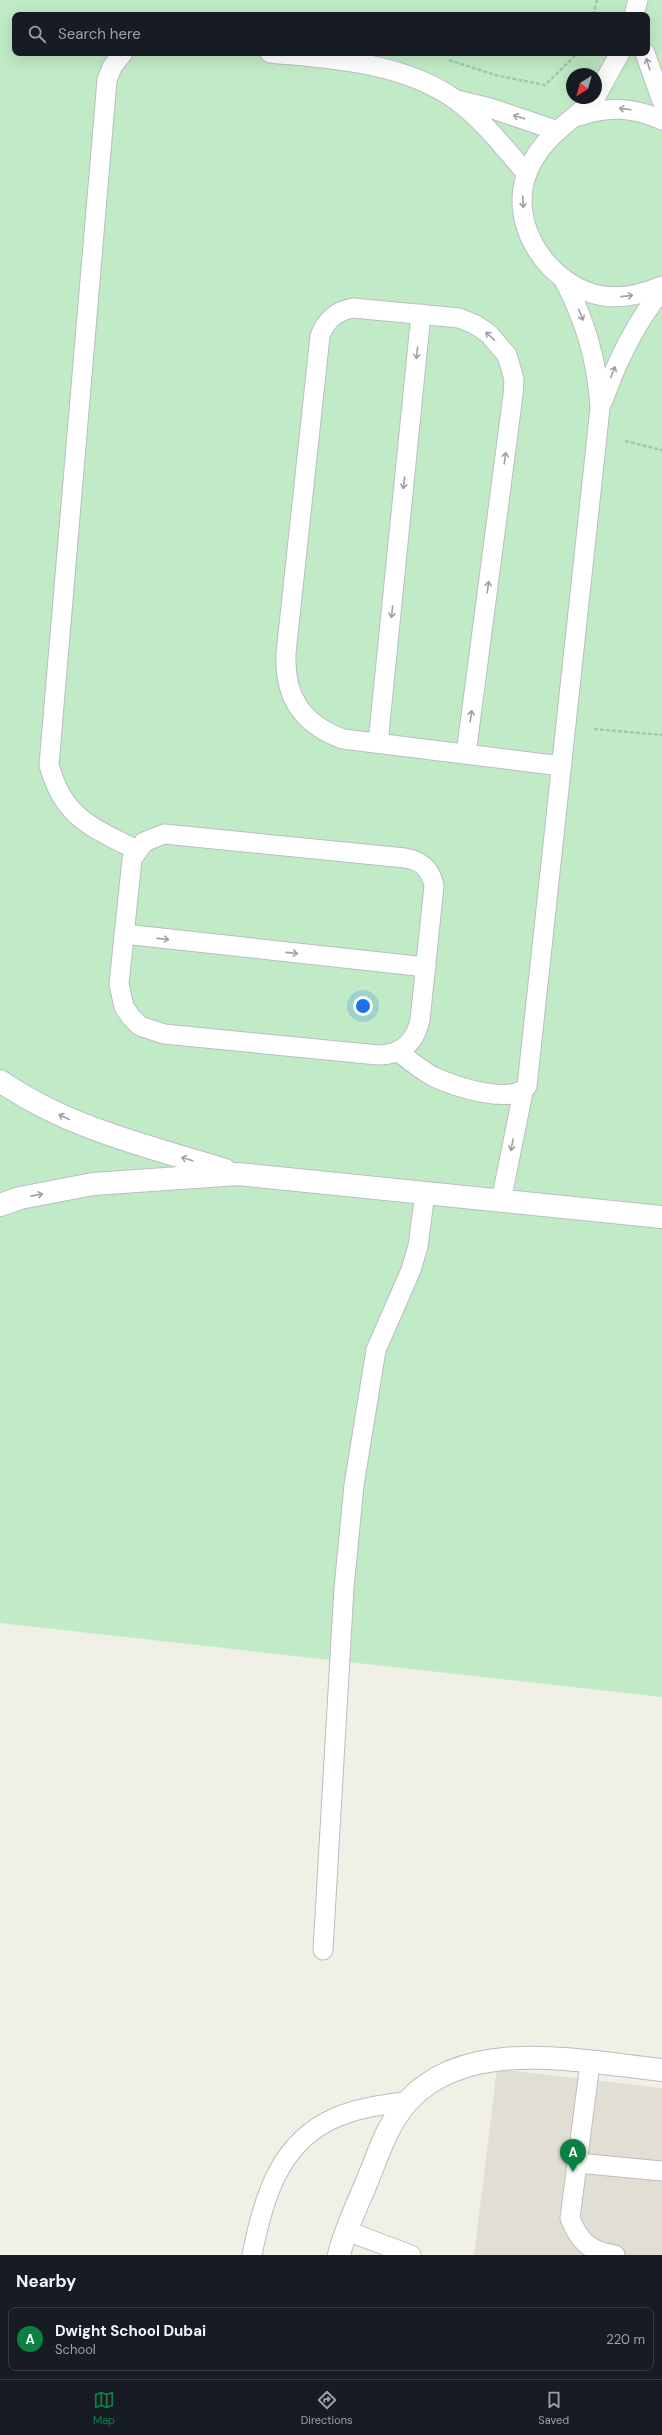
<!DOCTYPE html>
<html lang="en">
<head>
<meta charset="utf-8">
<style>
  :root { --surface:#171b24; --page:#242831; --text:#f1f3f6; --muted:#9ea1a6; --line:#363941; --accent:#0b8043 }
  body { margin:0; font-family:"DM Sans",sans-serif; background:var(--page); color:var(--text) }
  .compass { position:absolute; left:566px; top:68px; width:36px; height:36px; border-radius:50%; background:var(--surface); box-shadow:0 4px 16px #0002; rotate:217deg }
  .you { position:absolute; left:363px; top:1006px; width:14px; height:14px; margin:-10px; border:3px solid #fff; border-radius:50%; background:#1a73e8; box-shadow:0 0 0 6px #1a73e833 }
  .badge { display:grid; place-items:center; width:26px; height:26px; border-radius:50%; background:var(--accent); color:#fff; font-size:13px; font-weight:700 }
  .pin { position:absolute; translate:-50% -33px; filter:drop-shadow(0 1px 2px #0008) }
  .pin::after { content:''; position:absolute; top:21px; width:14px; height:12px; background:inherit; clip-path:polygon(0 0,100% 0,50% 100%) }
  .list { margin:0; padding:0; list-style:none }
  h2 { display:flex; justify-content:space-between; align-items:center; height:52px; margin:0; padding:0 16px; font-size:17px }
  h2 small { font-size:13px; font-weight:400; color:var(--muted) }
  .list li { display:grid; grid-template-columns:26px 1fr auto; gap:12px; align-items:center; box-sizing:border-box; height:64px; margin:0 8px 8px; padding:0 8px; border:1px solid var(--line); border-radius:8px }
  .list b { display:block; font-size:15px; white-space:nowrap }
  .list p { margin:0; font-size:13px; white-space:nowrap; color:var(--muted) }
  .list em { font-size:13px; font-style:normal; color:var(--muted) }
  .icon { flex:none; width:22px; height:22px; fill:none; stroke:currentColor; stroke-width:2; stroke-linecap:round; stroke-linejoin:round }
  .map { position:relative; flex:none; width:662px; height:2255px; overflow:hidden }
  .search { position:absolute; background:var(--surface); box-shadow:0 4px 16px #0002; left:12px; right:12px; top:12px; height:44px; display:flex; align-items:center; gap:10px; box-sizing:border-box; padding:0 14px; border-radius:8px; color:var(--muted); font-size:15px }
  .sheet { height:124px; background:var(--surface) }
  nav { display:flex; justify-content:space-around; align-items:center; box-sizing:border-box; height:56px; border-top:1px solid var(--line); background:var(--surface); font-size:11px; color:var(--muted) }
  nav a { display:grid; justify-items:center; gap:2px }
  nav .on { color:var(--accent) }
  .map>svg:first-child { display:block }
</style>
</head>
<body>
<div class="map">
<svg width="662" height="2255" viewBox="0 0 662 2255">
  <rect width="100%" height="100%" fill="#f1f0e6"/>
  <path fill="#e1dfd4" d="M497,2069L662,2088V2255H474Z"/>
  <path fill="#c1eac6" fill-rule="evenodd" d="M0,0H662V1697L0,1623ZM15,15H647V53H15ZM572,74H596V98H572Z"/>
  <g fill="none" stroke-linecap="round" stroke-linejoin="round">
    <g stroke="#babdc2" stroke-width="21">
      <g id="lane">
        <path d="M634,15L638,0"/>
        <path d="M123,53L112,67L107,80L49,765C64,819 91,826 136,850"/>
        <path d="M270,53C332,59 403,62 456,100C483,120 505,149 527,174"/>
        <path d="M645,53L662,101"/>
        <path d="M596,96L620,53"/>
        <path d="M595,98C568,125 542,136 527,173C507,226 550,287 603,296C624,299 643,294 662,286"/>
        <path d="M457,100L490,108L555,130"/>
        <path d="M579,116C608,106 633,107 662,120"/>
        <path d="M603,401C617,360 635,324 662,290"/>
        <path d="M378,743L421,314"/>
        <path d="M466,754L513,395L514,379L507,355L488,333L474,324L459,318L353,308C336,311 326,320 320,336L286,653C284,697 302,724 343,739L561,766"/>
        <path d="M164,834L405,858C422,861 431,869 434,886L420,1020C415,1043 401,1055 378,1055L164,1034L140,1026L131,1017L124,1007L119,984L132,859L144,842Z"/>
        <path d="M124,934L426,967"/>
        <path d="M399,1052C410,1061 421,1070 434,1077C454,1086 512,1106 527,1086L600,408C597,361 586,322 564,280"/>
        <path d="M501,1201L523,1092"/>
        <path d="M323,1950L344,1588L354,1485L376,1350L411,1270L418,1246L425,1193"/>
        <path d="M590,2063L570,2218C579,2241 590,2252 615,2255"/>
        <path d="M577,2163L662,2171"/>
        <path d="M347,2231L411,2255"/>
        <path d="M252,2255C263,2199 279,2141 337,2117C360,2107 384,2105 408,2101"/>
      </g>
    </g>
    <g stroke="#babdc2" stroke-width="24">
      <path id="street" d="M339,2255C345,2229 358,2204 368,2179C379,2152 388,2123 408,2101C469,2035 583,2062 662,2070"/>
    </g>
    <g stroke="#bbbec5" stroke-width="24">
      <g id="secondary">
        <path d="M0,1081C68,1128 147,1146 225,1170"/>
        <path d="M0,1205L20,1198L93,1184L238,1174L662,1217"/>
      </g>
    </g>
    <g stroke="#99ccae" stroke-width="2.5" stroke-dasharray="4 2" stroke-linecap="butt">
      <path d="M593,15L597,0"/>
      <path d="M449,60L495,75L545,85L578,53"/>
      <path d="M625,441L662,450"/>
      <path d="M594,729L662,735"/>
    </g>
    <use href="#lane" stroke="#fff" stroke-width="19"/>
    <use href="#street" stroke="#fff" stroke-width="22"/>
    <use href="#secondary" stroke="#fff" stroke-width="22"/>
  </g>
  <defs><path id="oneway-shaft" d="M-6 0H5M1.5-3L5.5 0L1.5 3" fill="none" stroke-width="1.6" stroke-linecap="round" stroke-linejoin="round"/></defs>
  <g stroke="#9ea0a4">
    <use href="#oneway-shaft" transform="translate(648 64) rotate(-107)"/>
    <use href="#oneway-shaft" transform="translate(625 109) rotate(-173)"/>
    <use href="#oneway-shaft" transform="translate(519 117) rotate(-162)"/>
    <use href="#oneway-shaft" transform="translate(523 202) rotate(88)"/>
    <use href="#oneway-shaft" transform="translate(627 296) rotate(-6)"/>
    <use href="#oneway-shaft" transform="translate(581 315) rotate(68)"/>
    <use href="#oneway-shaft" transform="translate(490 336) rotate(-137)"/>
    <use href="#oneway-shaft" transform="translate(417 353) rotate(96)"/>
    <use href="#oneway-shaft" transform="translate(613 372) rotate(-67)"/>
    <use href="#oneway-shaft" transform="translate(505 458) rotate(-82)"/>
    <use href="#oneway-shaft" transform="translate(404 483) rotate(96)"/>
    <use href="#oneway-shaft" transform="translate(488 587) rotate(-82)"/>
    <use href="#oneway-shaft" transform="translate(392 612) rotate(96)"/>
    <use href="#oneway-shaft" transform="translate(471 716) rotate(-82)"/>
    <use href="#oneway-shaft" transform="translate(163 939) rotate(6)"/>
    <use href="#oneway-shaft" transform="translate(292 953) rotate(6)"/>
    <use href="#oneway-shaft" transform="translate(64 1117) rotate(-154)"/>
    <use href="#oneway-shaft" transform="translate(512 1145) rotate(101)"/>
    <use href="#oneway-shaft" transform="translate(187 1159) rotate(-163)"/>
    <use href="#oneway-shaft" transform="translate(37 1195) rotate(-11)"/>
  </g>
</svg>
<svg class="compass" viewBox="-18 -18 36 36"><path d="M0-13l5 13h-10z" fill="#e53935"/><path d="M0 13l5-13h-10z" fill="#9ea1a6"/></svg>
<div class="you"></div>
<div class="pin badge" style="left:573px;top:2172px">A</div>
<div class="search"><svg class="icon" aria-label="search" viewBox="0 0 24 24"><circle cx="10" cy="10" r="6"/><path d="M15 15l6 6"/></svg>Search here</div>
</div>
<section class="sheet">
<h2>Nearby<small></small></h2>
<ul class="list">
<li><span class="badge">A</span><div><b>Dwight School Dubai</b><p>School</p></div><em>220 m</em></li>
</ul>
</section>
<nav>
<a class="on"><svg class="icon" aria-label="map" viewBox="0 0 24 24"><path d="M3 6l6-2 6 2 6-2v14l-6 2-6-2-6 2zM9 4v14M15 6v14"/></svg>Map</a>
<a><svg class="icon" aria-label="directions" viewBox="0 0 24 24"><path d="M12 3l9 9-9 9-9-9zM9 14v-3h6M13 9l2 2-2 2"/></svg>Directions</a>
<a><svg class="icon" aria-label="saved" viewBox="0 0 24 24"><path d="M7 4h10v16l-5-4-5 4z"/></svg>Saved</a>
</nav>
</body>
</html>
